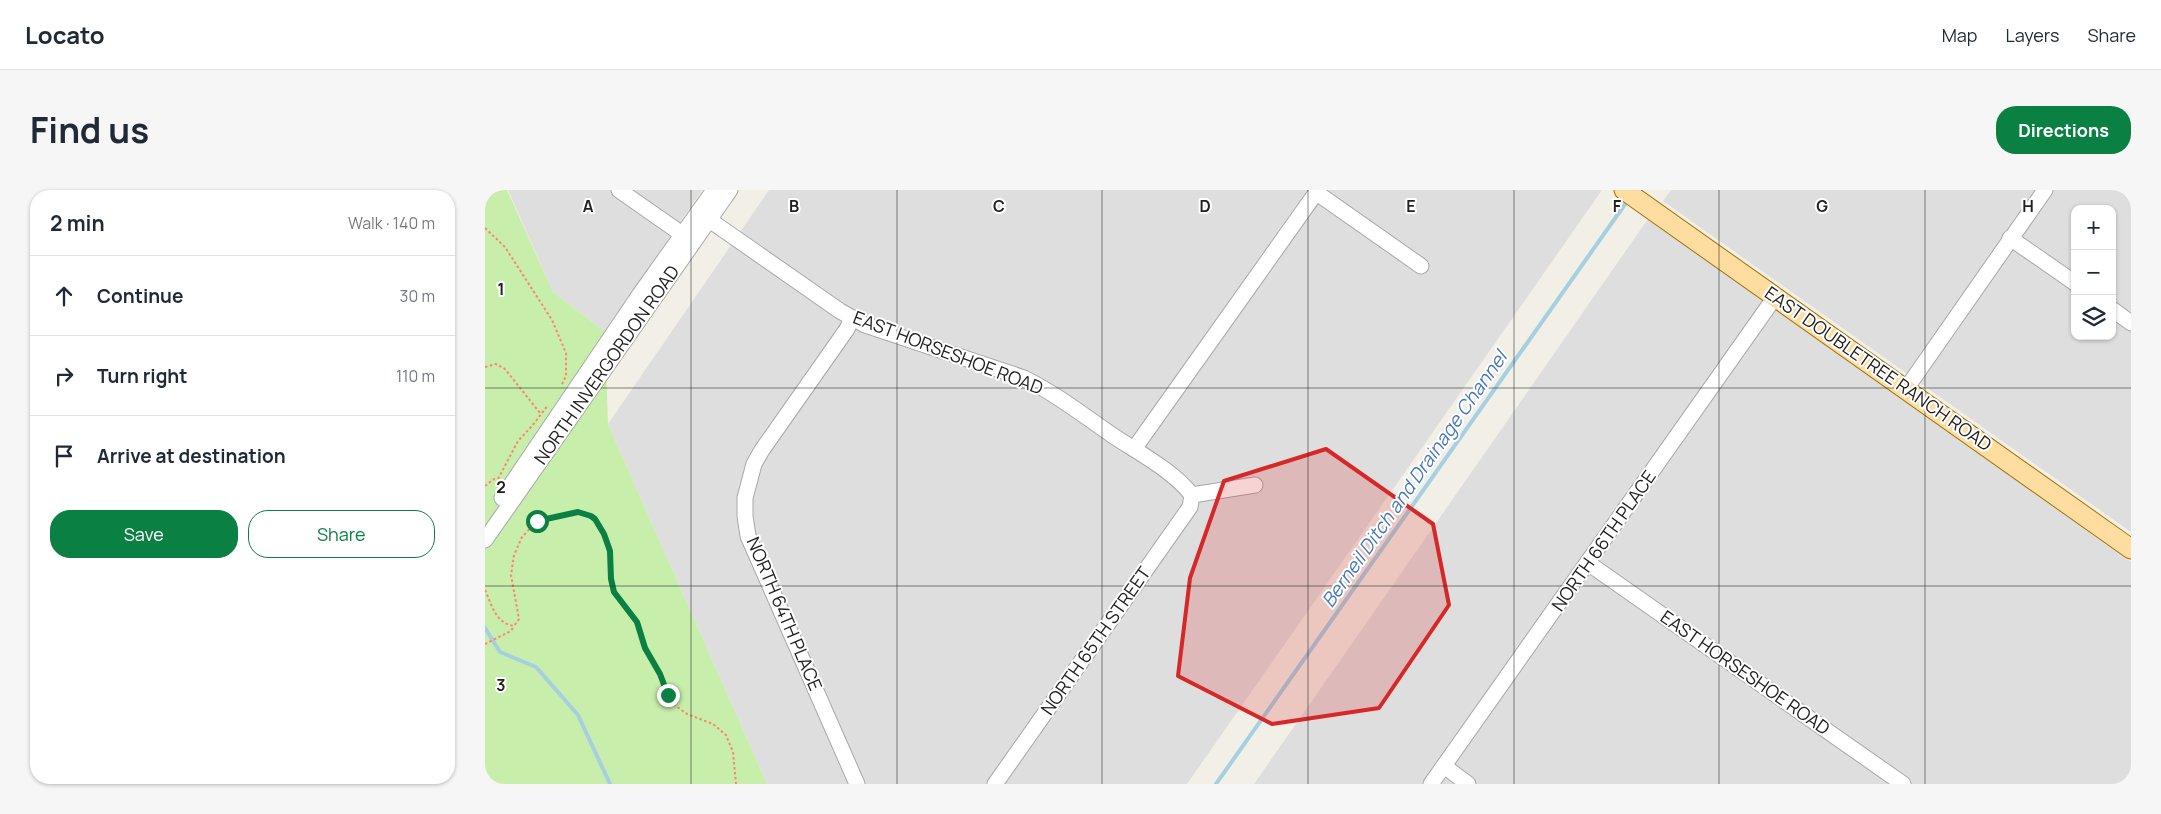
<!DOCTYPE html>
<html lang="en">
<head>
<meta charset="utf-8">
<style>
  :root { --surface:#fff; --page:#f6f6f7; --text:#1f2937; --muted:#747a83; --line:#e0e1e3; --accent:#0b8043 }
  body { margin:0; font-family:Manrope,sans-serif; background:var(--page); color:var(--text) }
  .controls { position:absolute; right:15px; top:15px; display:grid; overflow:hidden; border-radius:10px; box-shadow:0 1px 4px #0004 }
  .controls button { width:45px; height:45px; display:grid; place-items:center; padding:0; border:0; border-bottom:1px solid var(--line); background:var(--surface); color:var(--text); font:25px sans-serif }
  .stop { position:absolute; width:15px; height:15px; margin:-11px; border:4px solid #0b8043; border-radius:50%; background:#fff }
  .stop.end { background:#0b8043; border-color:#fff; box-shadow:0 1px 5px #0008 }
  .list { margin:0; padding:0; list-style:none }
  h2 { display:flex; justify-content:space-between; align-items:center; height:65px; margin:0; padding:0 20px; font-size:21px }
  h2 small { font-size:16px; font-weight:400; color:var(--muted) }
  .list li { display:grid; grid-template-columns:32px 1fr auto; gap:15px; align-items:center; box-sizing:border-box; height:80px; padding:0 20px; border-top:1px solid var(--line) }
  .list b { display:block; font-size:19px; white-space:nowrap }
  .list em { font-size:16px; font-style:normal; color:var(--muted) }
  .actions { display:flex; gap:10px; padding:15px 20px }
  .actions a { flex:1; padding:11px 0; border:1px solid var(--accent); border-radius:20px; text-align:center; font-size:18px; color:var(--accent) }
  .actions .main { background:var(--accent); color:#fff }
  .icon { flex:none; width:28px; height:28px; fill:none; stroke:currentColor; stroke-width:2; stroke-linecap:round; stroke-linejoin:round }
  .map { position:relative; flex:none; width:1646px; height:594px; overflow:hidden; border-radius:20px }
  header { display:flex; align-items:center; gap:30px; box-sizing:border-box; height:70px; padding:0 25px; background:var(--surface); border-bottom:1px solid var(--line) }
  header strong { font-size:24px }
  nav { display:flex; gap:28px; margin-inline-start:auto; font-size:18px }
  .intro { display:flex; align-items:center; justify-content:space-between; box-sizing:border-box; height:120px; padding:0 30px }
  h1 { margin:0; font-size:35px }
  .button { padding:12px 22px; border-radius:20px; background:var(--accent); color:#fff; font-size:18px; font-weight:700 }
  main { display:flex; gap:30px; padding:0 30px }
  aside { flex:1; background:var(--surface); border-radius:20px; box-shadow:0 1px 4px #0004 }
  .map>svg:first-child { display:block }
</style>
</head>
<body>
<header>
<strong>Locato</strong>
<nav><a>Map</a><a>Layers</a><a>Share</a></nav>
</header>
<div class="intro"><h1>Find us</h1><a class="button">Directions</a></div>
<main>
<aside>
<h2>2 min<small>Walk · 140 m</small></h2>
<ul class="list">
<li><svg class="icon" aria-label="ahead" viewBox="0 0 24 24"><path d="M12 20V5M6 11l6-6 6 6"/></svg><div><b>Continue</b></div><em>30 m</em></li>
<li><svg class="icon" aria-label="right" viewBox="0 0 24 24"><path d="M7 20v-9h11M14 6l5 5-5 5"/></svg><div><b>Turn right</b></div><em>110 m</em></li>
<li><svg class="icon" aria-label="arrive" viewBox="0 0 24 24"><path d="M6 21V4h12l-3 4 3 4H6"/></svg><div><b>Arrive at destination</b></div></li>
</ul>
<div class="actions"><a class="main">Save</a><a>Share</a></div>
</aside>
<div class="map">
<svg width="1646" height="594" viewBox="0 0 1646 594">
  <rect width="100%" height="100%" fill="#f2efe7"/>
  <g fill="#dfdede" fill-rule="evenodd">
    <path d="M23,0H217L120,142L68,102Z"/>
    <path d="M284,0H1117L702,594H282L123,234Z"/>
    <path d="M1186,0H1646V342L1178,11ZM1590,19H1627V146H1590Z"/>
    <path d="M1163,29L1646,372V594H769Z"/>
  </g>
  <path fill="#c8eeab" d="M0,0H22L68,102L120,142L123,234L282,594H0Z"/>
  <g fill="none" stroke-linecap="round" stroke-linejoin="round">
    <g stroke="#a6d0e1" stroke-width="4">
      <path d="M0,438L15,462L51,477L93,525L125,594"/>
      <path d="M731,594L1143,10"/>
    </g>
    <g stroke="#a8a8a8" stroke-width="17">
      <g id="minor">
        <path d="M134,0L204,49"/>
        <path d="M832,3L936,76"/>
        <path d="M213,22L355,121L380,135L539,188C571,204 598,225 627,245C654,263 687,280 707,305"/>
        <path d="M1525,48L1590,93"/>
        <path d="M1627,119L1646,133"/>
        <path d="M367,128L362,139L277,260L269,274L260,308V326L263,346L372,594"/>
        <path d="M1421,199L1560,0"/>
        <path d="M649,259L833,0"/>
        <path d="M707,305L770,295"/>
        <path d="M17,308L155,104L229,0"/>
        <path d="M0,350L245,0"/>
        <path d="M1103,373L1418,594"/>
        <path d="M959,576L983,594"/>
        <path d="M510,594L705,317L707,305"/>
        <path d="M946,594L1290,107"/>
      </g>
    </g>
    <g stroke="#9e7400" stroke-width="21">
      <path id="major" d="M1139,0L1646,359"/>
    </g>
    <g stroke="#ff846b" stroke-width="2" stroke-dasharray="2.5 2.5" stroke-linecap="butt">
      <path d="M0,38L20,57L67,130L81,163V186L77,194"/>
      <path d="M0,177L11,174L20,179L55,223"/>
      <path d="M13,289L33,251L47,236L63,215"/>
      <path d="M0,296L9,289L12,291"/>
      <path d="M0,400C7,415 10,433 29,436L34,429L26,385L29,365L37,347L52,331L60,328L93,322L106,325L115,336L125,361L126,389L129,401L152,432L160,458L175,483L188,514L202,524L228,534L241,545L248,562L251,594"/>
      <path d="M0,454L26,441L29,436"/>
    </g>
    <use href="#minor" stroke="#fff" stroke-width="15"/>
    <use href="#major" stroke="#ffdc9f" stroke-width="19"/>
  </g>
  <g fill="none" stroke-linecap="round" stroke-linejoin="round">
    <path stroke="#0b8043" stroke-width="6" d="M52,331L93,322L106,326L110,329L119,344L125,361L126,389L129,402L152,432L160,458L175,484L183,505"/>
  </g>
  <path fill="#d62828" fill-opacity="0.2" stroke="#d62828" stroke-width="4" stroke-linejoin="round" d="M841,259L948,334L964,415L894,518L787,534L693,486L705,388L739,291Z"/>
  <path fill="none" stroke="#212121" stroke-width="1" stroke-opacity="0.55" d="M206,0V594M412,0V594M617,0V594M823,0V594M1029,0V594M1234,0V594M1440,0V594M0,198H1646M0,396H1646"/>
  <g text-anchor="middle" stroke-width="4" stroke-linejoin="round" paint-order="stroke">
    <g font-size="18" fill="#212121" stroke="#fff">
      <text transform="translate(463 163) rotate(21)" y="6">EAST HORSESHOE ROAD</text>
      <text transform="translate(122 175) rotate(-55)" y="6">NORTH INVERGORDON ROAD</text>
      <text transform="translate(1393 179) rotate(35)" y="6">EAST DOUBLETREE RANCH ROAD</text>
      <text transform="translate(1119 351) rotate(-55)" y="6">NORTH 66TH PLACE</text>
      <text transform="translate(299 424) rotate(67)" y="6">NORTH 64TH PLACE</text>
      <text transform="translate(611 451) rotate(-55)" y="6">NORTH 65TH STREET</text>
      <text transform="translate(1260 483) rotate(35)" y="6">EAST HORSESHOE ROAD</text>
    </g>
    <g font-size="19" font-style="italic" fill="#4778b7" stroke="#fff">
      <text transform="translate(929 289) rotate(-55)" y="7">Berneil Ditch and Drainage Channel</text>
    </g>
  </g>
  <g font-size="16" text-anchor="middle" font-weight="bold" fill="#212121" stroke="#fff" stroke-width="4" stroke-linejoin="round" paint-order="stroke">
    <text x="103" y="22">A</text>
    <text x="309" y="22">B</text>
    <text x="514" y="22">C</text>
    <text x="720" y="22">D</text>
    <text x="926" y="22">E</text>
    <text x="1132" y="22">F</text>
    <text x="1337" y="22">G</text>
    <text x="1543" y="22">H</text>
    <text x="16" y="105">1</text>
    <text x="16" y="303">2</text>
    <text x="16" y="501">3</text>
  </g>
</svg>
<div class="controls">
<button>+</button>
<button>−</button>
<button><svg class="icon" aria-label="layers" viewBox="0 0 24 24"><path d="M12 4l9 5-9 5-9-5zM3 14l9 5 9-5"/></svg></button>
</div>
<div class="stop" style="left:52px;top:331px"></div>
<div class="stop end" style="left:183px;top:505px"></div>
</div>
</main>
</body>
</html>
